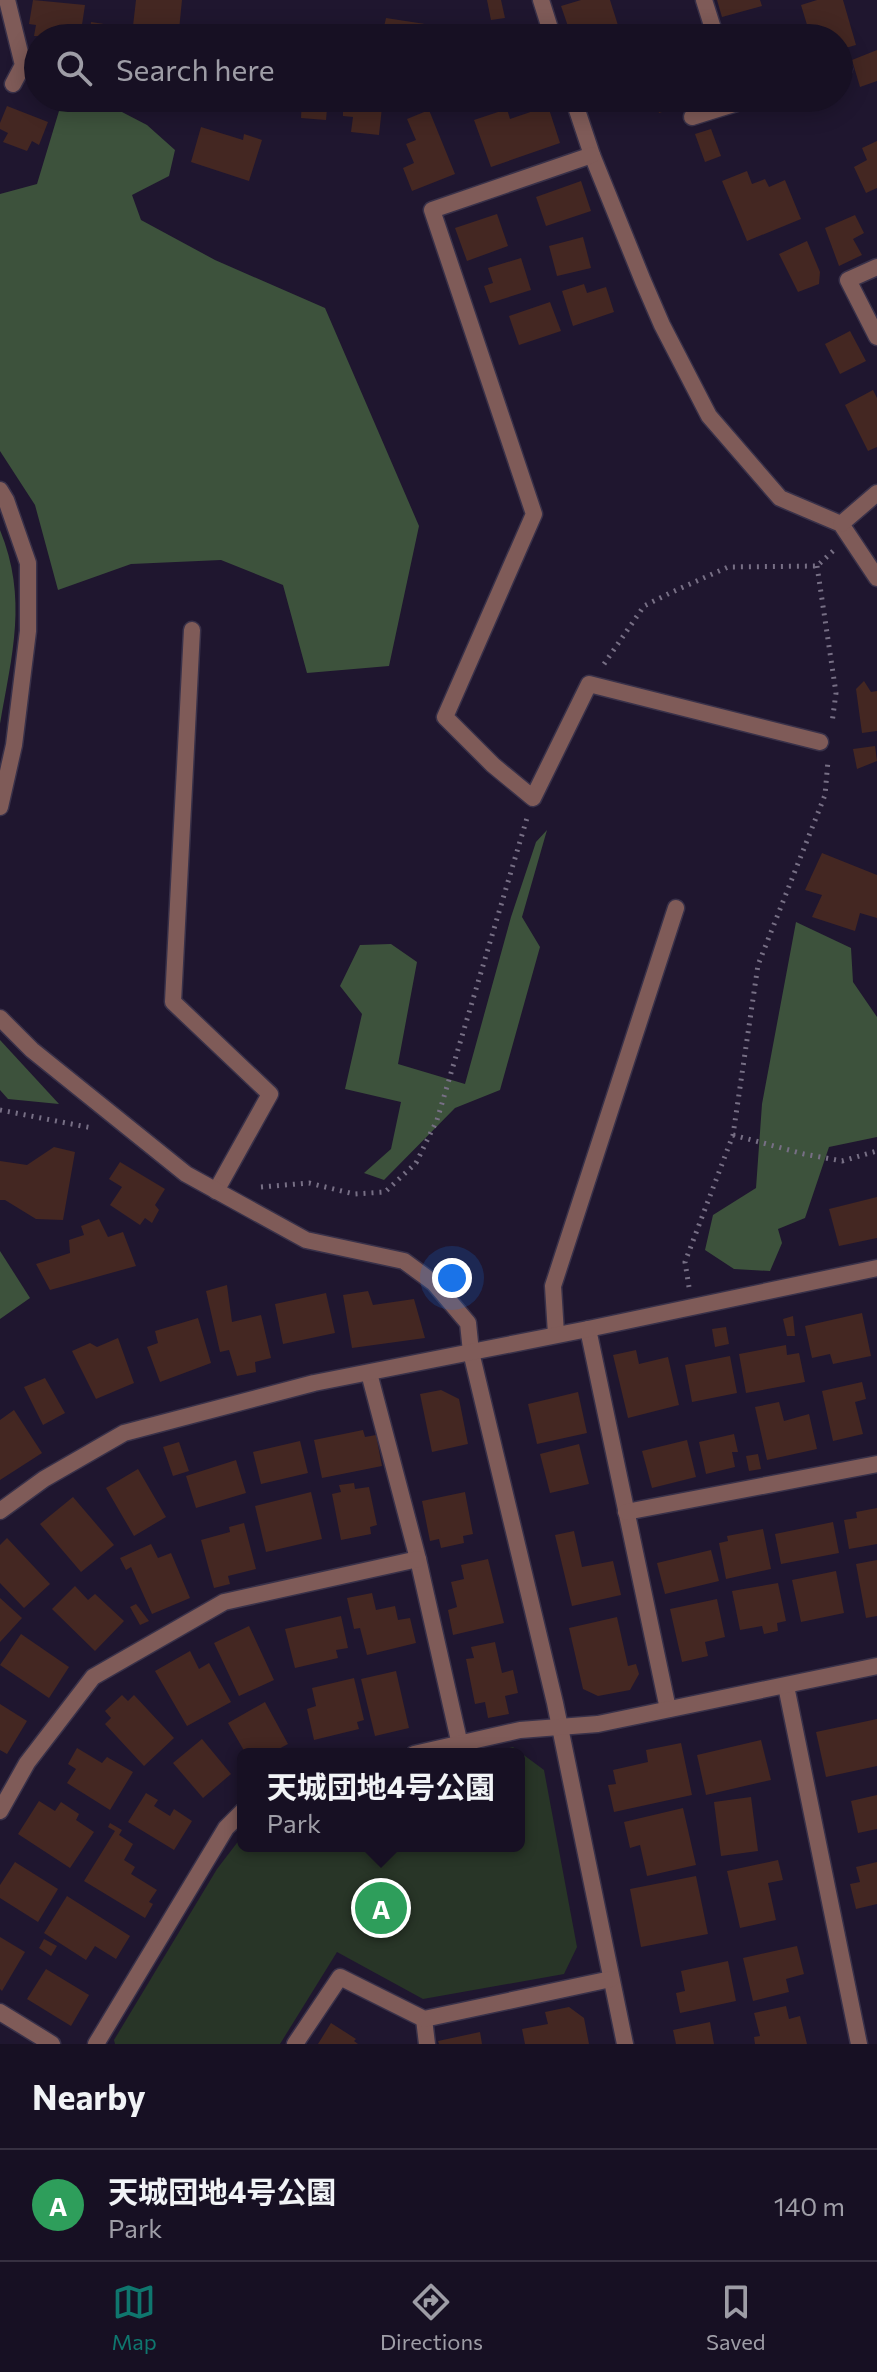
<!DOCTYPE html>
<html lang="en">
<head>
<meta charset="utf-8">
<style>
  :root { --surface:#171023; --page:#20192b; --text:#f1f3f6; --muted:#9e9da6; --line:#363041; --accent:#0f766e }
  body { margin:0; font-family:Commissioner,"Noto Sans JP",sans-serif; background:var(--page); color:var(--text) }
  .you { position:absolute; left:452px; top:1278px; width:28px; height:28px; margin:-20px; border:6px solid #fff; border-radius:50%; background:#1a73e8; box-shadow:0 0 0 12px #1a73e833 }
  .badge { display:grid; place-items:center; width:52px; height:52px; border-radius:50%; background:var(--accent); color:#fff; font-size:26px; font-weight:700 }
  .pin { position:absolute; translate:-50% -50%; border:4px solid #fff; box-shadow:0 2px 8px #0006 }
  .popup { position:absolute; left:237px; top:1748px; width:288px; height:104px; box-sizing:border-box; display:grid; place-content:center; border-radius:12px; background:var(--surface); filter:drop-shadow(0 2px 6px #0005); font-size:26px; white-space:nowrap; color:var(--muted) }
  .popup b { font-size:30px; color:var(--text) }
  .popup::after { content:''; position:absolute; left:50%; top:100%; margin-left:-16px; border:16px solid transparent; border-top-color:var(--surface) }
  .list { margin:0; padding:0; list-style:none }
  h2 { display:flex; justify-content:space-between; align-items:center; height:104px; margin:0; padding:0 32px; font-size:34px }
  h2 small { font-size:26px; font-weight:400; color:var(--muted) }
  .list li { display:grid; grid-template-columns:52px 1fr auto; gap:24px; align-items:center; box-sizing:border-box; height:112px; padding:0 32px; border-top:2px solid var(--line) }
  .list b { display:block; font-size:30px; white-space:nowrap }
  .list p { margin:0; font-size:26px; white-space:nowrap; color:var(--muted) }
  .list em { font-size:26px; font-style:normal; color:var(--muted) }
  .icon { flex:none; width:44px; height:44px; fill:none; stroke:currentColor; stroke-width:2; stroke-linecap:round; stroke-linejoin:round }
  .map { position:relative; flex:none; width:877px; height:2044px; overflow:hidden }
  .search { position:absolute; background:var(--surface); box-shadow:0 4px 20px #0003; left:24px; right:24px; top:24px; height:88px; display:flex; align-items:center; gap:20px; box-sizing:border-box; padding:0 28px; border-radius:44px; color:var(--muted); font-size:30px }
  .sheet { height:216px; background:var(--surface) }
  nav { display:flex; justify-content:space-around; align-items:center; box-sizing:border-box; height:112px; border-top:2px solid var(--line); background:var(--surface); font-size:22px; color:var(--muted) }
  nav a { display:grid; justify-items:center; gap:4px }
  nav .on { color:var(--accent) }
  .map>svg:first-child { display:block }
</style>
</head>
<body>
<div class="map">
<svg width="877" height="2044" viewBox="0 0 877 2044">
  <rect width="100%" height="100%" fill="#1f162f"/>
  <path fill="#283527" d="M513,1747L544,1770L577,1947L564,1974L423,1999L337,1952L280,2044H115L114,2040L217,1869L243,1835V1846H519V1754H483Z"/>
  <g fill="#3d523c">
    <path d="M76,98H95L147,125L175,150L169,176L132,195L141,220L215,260L325,308L419,526L389,666L307,673L283,585L221,560L131,564L58,590L35,505L0,451V194L37,184L59,111Z"/>
    <path d="M0,530C28,599 12,654 0,724Z"/>
    <path d="M547,830L522,917L540,947L500,1090L455,1108L384,1180L364,1173L391,1149L401,1102L345,1089L362,1014L340,986L360,945L391,944L417,962L398,1064L465,1084L511,917L536,842Z"/>
    <path d="M796,922L851,948L853,982L877,1017V1137L829,1147L805,1218L778,1229L782,1243L770,1271L734,1269L705,1250L713,1215L756,1188L762,1104Z"/>
    <path d="M0,1040L59,1104L8,1099L0,1090Z"/>
    <path d="M0,1251L30,1298L0,1319Z"/>
  </g>
  <g fill="#442722">
    <path d="M33,0L85,5L80,38L34,36L36,25L29,24Z"/>
    <path d="M136,0H182L179,30L133,26Z"/>
    <path d="M487,0H501L505,18L491,20Z"/>
    <path d="M581,0H610L622,38H572L561,6Z"/>
    <path d="M717,0H760L762,6L722,17Z"/>
    <path d="M817,0H843L856,45L842,49L841,57H839V38H811L801,5Z"/>
    <path d="M386,18L425,24L423,38H378L379,27H384Z"/>
    <path d="M91,22L117,26L116,38H89Z"/>
    <path d="M877,50V81L860,87L852,60Z"/>
    <path d="M302,98H328L326,120L301,118Z"/>
    <path d="M335,98H383L379,135L351,132L353,117L343,116V108L334,107Z"/>
    <path d="M654,98H702V99L659,113Z"/>
    <path d="M7,106L48,122L39,145L32,141L27,151L3,142L8,133L0,129V123Z"/>
    <path d="M548,106L560,143L491,167L474,120L507,109L510,119Z"/>
    <path d="M429,110L455,174L412,191L403,168L414,163L406,144L416,140L407,119Z"/>
    <path d="M201,127L243,140L244,134L262,140L249,181L191,162Z"/>
    <path d="M711,129L721,156L705,162L695,134Z"/>
    <path d="M877,141V188L866,193L854,167L867,160L862,148Z"/>
    <path d="M747,171L752,184L765,179L769,187L785,180L801,219L747,241L722,181Z"/>
    <path d="M581,181L591,211L546,226L536,197Z"/>
    <path d="M497,214L508,246L467,261L455,228Z"/>
    <path d="M855,215L864,233L853,239L862,255L839,266L825,228Z"/>
    <path d="M583,237L591,268L557,276L549,246Z"/>
    <path d="M807,241L820,272L819,284L798,292L779,254Z"/>
    <path d="M521,258L531,290L490,303L484,286L493,283L488,268Z"/>
    <path d="M584,284L587,293L606,287L614,312L573,326L562,291Z"/>
    <path d="M550,302L561,331L519,345L509,316Z"/>
    <path d="M850,331L866,361L840,374L825,344Z"/>
    <path d="M873,390L877,398V447L868,451L845,405Z"/>
    <path d="M864,681L871,692L877,691V731L862,733L856,689Z"/>
    <path d="M875,746L877,761L857,769L853,749Z"/>
    <path d="M822,853L877,875V918L860,913L855,931L812,917L822,895L805,890Z"/>
    <path d="M54,1147L75,1152L63,1220L36,1219L5,1200H0V1161L27,1165Z"/>
    <path d="M120,1162L165,1189L155,1205L159,1210L152,1223L145,1218L140,1225L110,1205L122,1187L109,1179Z"/>
    <path d="M877,1197V1238L839,1246L829,1209Z"/>
    <path d="M99,1219L108,1237L123,1232L136,1266L50,1290L36,1264L70,1253L69,1240L84,1235L81,1226Z"/>
    <path d="M227,1285L232,1322L261,1315L271,1358L255,1362L256,1372L237,1376L229,1350L220,1352L206,1291Z"/>
    <path d="M368,1291L373,1305L414,1299L425,1338L352,1348L343,1295Z"/>
    <path d="M326,1293L335,1333L283,1344L275,1304Z"/>
    <path d="M862,1313L871,1356L833,1364L830,1354L812,1358L805,1326Z"/>
    <path d="M793,1316L795,1336H787L783,1319Z"/>
    <path d="M198,1318L211,1363L160,1382L147,1347L158,1343L155,1331Z"/>
    <path d="M726,1327L729,1344L715,1347L712,1329Z"/>
    <path d="M118,1338L134,1383L96,1399L72,1351L90,1343L97,1347Z"/>
    <path d="M786,1345L787,1355L799,1353L805,1382L746,1393L739,1354Z"/>
    <path d="M636,1350L639,1364L668,1357L679,1405L628,1418L613,1355Z"/>
    <path d="M730,1356L737,1393L692,1402L685,1365Z"/>
    <path d="M45,1378L65,1413L43,1425L24,1387Z"/>
    <path d="M862,1382L866,1399L855,1402L863,1434L833,1441L822,1391Z"/>
    <path d="M441,1390L459,1399L468,1444L432,1452L420,1394Z"/>
    <path d="M578,1392L587,1433L537,1444L528,1404Z"/>
    <path d="M779,1402L784,1421L809,1414L817,1449L767,1460L755,1407Z"/>
    <path d="M14,1410L42,1453L0,1480V1420Z"/>
    <path d="M363,1430L365,1437L376,1435L382,1466L322,1478L314,1440Z"/>
    <path d="M734,1434L738,1452H732L735,1467L706,1474L699,1442Z"/>
    <path d="M687,1440L696,1477L652,1488L642,1451Z"/>
    <path d="M300,1441L308,1473L261,1484L253,1452Z"/>
    <path d="M179,1442L189,1471L173,1476L163,1447Z"/>
    <path d="M579,1444L589,1484L550,1493L540,1454Z"/>
    <path d="M758,1454L761,1469L749,1471L746,1456Z"/>
    <path d="M236,1460L246,1493L196,1508L186,1476Z"/>
    <path d="M138,1469L166,1517L134,1536L106,1488Z"/>
    <path d="M354,1483L355,1489L369,1487L377,1525L370,1527L371,1534L341,1540L332,1494L341,1492L339,1485Z"/>
    <path d="M311,1492L322,1539L266,1552L255,1506Z"/>
    <path d="M465,1492L473,1534L463,1536L464,1543L441,1548L439,1539L430,1541L422,1501Z"/>
    <path d="M73,1497L114,1545L81,1572L40,1524Z"/>
    <path d="M877,1508V1544L849,1549L844,1520L857,1518L856,1512Z"/>
    <path d="M833,1522L839,1553L781,1564L775,1534Z"/>
    <path d="M244,1523L256,1569L228,1576L230,1584L214,1588L201,1540L230,1532L229,1527Z"/>
    <path d="M763,1529L771,1569L726,1579L719,1543L728,1541L727,1536Z"/>
    <path d="M574,1531L582,1567L613,1561L621,1595L572,1606L555,1535Z"/>
    <path d="M7,1538L50,1584L24,1608L0,1583V1545Z"/>
    <path d="M151,1544L158,1558L171,1553L190,1598L152,1614L131,1567L126,1570L120,1558Z"/>
    <path d="M711,1550L719,1581L665,1594L657,1563Z"/>
    <path d="M488,1559L504,1623L453,1635L448,1610L457,1607L451,1582L464,1579L461,1565Z"/>
    <path d="M877,1560V1616L866,1618L856,1564Z"/>
    <path d="M836,1571L844,1613L801,1622L792,1580Z"/>
    <path d="M778,1583L786,1621L777,1623L778,1631L764,1634L762,1626L740,1630L732,1591Z"/>
    <path d="M75,1586L88,1600L95,1594L124,1621L95,1651L52,1609Z"/>
    <path d="M372,1593L376,1610L395,1606L398,1620L410,1618L416,1643L367,1655L360,1628L354,1629L347,1598Z"/>
    <path d="M0,1598L22,1618L0,1642Z"/>
    <path d="M717,1599L725,1637L705,1642L708,1656L682,1662L670,1609Z"/>
    <path d="M136,1604L149,1621L140,1625L130,1607Z"/>
    <path d="M341,1616L348,1648L336,1650L338,1658L295,1668L285,1629Z"/>
    <path d="M617,1617L628,1666L636,1664L639,1674L630,1690L598,1696L583,1689L569,1628Z"/>
    <path d="M249,1626L274,1680L239,1696L214,1643Z"/>
    <path d="M21,1634L69,1667L49,1698L0,1665Z"/>
    <path d="M495,1642L502,1673L513,1670L518,1693L505,1696L509,1714L488,1718L485,1702L475,1704L466,1659L474,1658L471,1647Z"/>
    <path d="M190,1651L199,1669L209,1663L231,1702L187,1726L155,1671Z"/>
    <path d="M396,1671L409,1728L375,1736L361,1679Z"/>
    <path d="M354,1678L364,1720L357,1722L359,1729L314,1740L307,1709L316,1706L312,1688Z"/>
    <path d="M122,1695L128,1701L134,1695L174,1738L144,1766L105,1724L111,1718L105,1711Z"/>
    <path d="M265,1702L288,1744L275,1751L276,1754H246L228,1723Z"/>
    <path d="M0,1704L27,1721L7,1754L0,1750Z"/>
    <path d="M877,1719V1766L826,1777L816,1732Z"/>
    <path d="M202,1739L231,1774L203,1798L173,1763Z"/>
    <path d="M761,1740L771,1780L706,1795L697,1755Z"/>
    <path d="M681,1743L692,1795L614,1812L608,1785L616,1784L613,1770L648,1762L646,1750Z"/>
    <path d="M77,1748L102,1763L107,1757L133,1772L110,1810L67,1783L76,1769L68,1764Z"/>
    <path d="M146,1793L158,1800L154,1806L170,1816L174,1809L192,1821L174,1850L128,1822Z"/>
    <path d="M877,1795V1829L858,1833L851,1801Z"/>
    <path d="M751,1797L758,1851L721,1856L714,1802Z"/>
    <path d="M39,1801L55,1811L61,1802L79,1814L76,1820L94,1832L70,1868L18,1834Z"/>
    <path d="M683,1808L696,1865L647,1876L640,1845L630,1848L624,1822Z"/>
    <path d="M110,1823L122,1830L119,1835L133,1844L124,1860L135,1867L131,1874L157,1890L149,1902L153,1904L145,1918L84,1881L115,1831L108,1827Z"/>
    <path d="M778,1860L783,1880L768,1883L776,1920L740,1928L727,1871Z"/>
    <path d="M15,1862L58,1889L38,1922L0,1898V1885Z"/>
    <path d="M877,1862V1904L856,1909L850,1884L860,1882L856,1867Z"/>
    <path d="M696,1876L708,1934L641,1947L630,1889Z"/>
    <path d="M67,1896L130,1936L116,1959L95,1946L86,1960L44,1933Z"/>
    <path d="M0,1937L25,1952L2,1991L0,1989Z"/>
    <path d="M44,1939L57,1946L51,1956L39,1948Z"/>
    <path d="M797,1946L804,1974L786,1979L789,1992L753,2001L743,1958Z"/>
    <path d="M728,1961L736,2001L680,2013L676,1993L685,1991L681,1971Z"/>
    <path d="M46,1969L89,1995L71,2026L27,1999Z"/>
    <path d="M786,2006L789,2019L800,2016L807,2044H755L754,2037L760,2036L754,2013Z"/>
    <path d="M569,2007L584,2018L589,2044H525L522,2029L548,2024L545,2012Z"/>
    <path d="M710,2022L714,2044H676L673,2030Z"/>
    <path d="M331,2023L356,2039L354,2041L358,2044H318Z"/>
    <path d="M480,2032L482,2044H439L438,2041Z"/>
  </g>
  <g fill="none" stroke-linecap="round" stroke-linejoin="round">
    <g stroke="#393149" stroke-width="19">
      <g id="minor">
        <path d="M7,0L23,65L13,84"/>
        <path d="M541,0L553,38"/>
        <path d="M704,0L716,38"/>
        <path d="M839,71L844,69"/>
        <path d="M573,98L592,155L643,281L662,325L709,416L780,498L841,524L877,578"/>
        <path d="M692,117L753,98"/>
        <path d="M592,155L432,210L534,514L445,717L493,765L533,798L589,684L820,742"/>
        <path d="M877,267L848,280L877,337"/>
        <path d="M0,490L6,500L28,563V631L14,745L0,807"/>
        <path d="M841,524L877,493"/>
        <path d="M192,630L173,1002L270,1094L216,1191"/>
        <path d="M0,1018L32,1050L186,1174L306,1240L404,1261L434,1283L468,1323L471,1352L555,1703L625,2044"/>
        <path d="M588,1329L668,1709"/>
        <path d="M556,1334L553,1286L676,908"/>
        <path d="M369,1373L418,1559L460,1745"/>
        <path d="M0,1511L44,1479L124,1433L314,1383L588,1329L877,1268"/>
        <path d="M626,1512L877,1464"/>
        <path d="M786,1686L859,2044"/>
        <path d="M414,1754L520,1730L598,1724L877,1666"/>
        <path d="M0,1811L27,1763L93,1677L224,1602L418,1559"/>
        <path d="M0,2012L52,2044"/>
        <path d="M424,2019L427,2044"/>
        <path d="M96,2044L226,1828L243,1811"/>
        <path d="M295,2044L340,1977L424,2019L611,1979"/>
      </g>
    </g>
    <g stroke="#776f85" stroke-width="5" stroke-dasharray="2 6" stroke-linecap="butt">
      <path d="M817,566L836,693L832,723"/>
      <path d="M604,664L644,606L670,593L728,567L817,566L833,551"/>
      <path d="M0,1110L92,1128"/>
      <path d="M733,1135L804,1154L842,1161L877,1151"/>
      <path d="M261,1187L309,1183L354,1194L385,1192L416,1163L437,1120L527,818"/>
      <path d="M689,1287L685,1262L733,1135L758,965L825,795L828,761"/>
    </g>
    <use href="#minor" stroke="#7f5b58" stroke-width="16"/>
  </g>
</svg>
<div class="you"></div>
<div class="pin badge" style="left:381px;top:1908px;background:#2e9e5b">A</div>
<div class="popup"><b>天城団地4号公園</b>Park</div>
<div class="search"><svg class="icon" aria-label="search" viewBox="0 0 24 24"><circle cx="10" cy="10" r="6"/><path d="M15 15l6 6"/></svg>Search here</div>
</div>
<section class="sheet">
<h2>Nearby<small></small></h2>
<ul class="list">
<li><span class="badge" style="background:#2e9e5b">A</span><div><b>天城団地4号公園</b><p>Park</p></div><em>140 m</em></li>
</ul>
</section>
<nav>
<a class="on"><svg class="icon" aria-label="map" viewBox="0 0 24 24"><path d="M3 6l6-2 6 2 6-2v14l-6 2-6-2-6 2zM9 4v14M15 6v14"/></svg>Map</a>
<a><svg class="icon" aria-label="directions" viewBox="0 0 24 24"><path d="M12 3l9 9-9 9-9-9zM9 14v-3h6M13 9l2 2-2 2"/></svg>Directions</a>
<a><svg class="icon" aria-label="saved" viewBox="0 0 24 24"><path d="M7 4h10v16l-5-4-5 4z"/></svg>Saved</a>
</nav>
</body>
</html>
